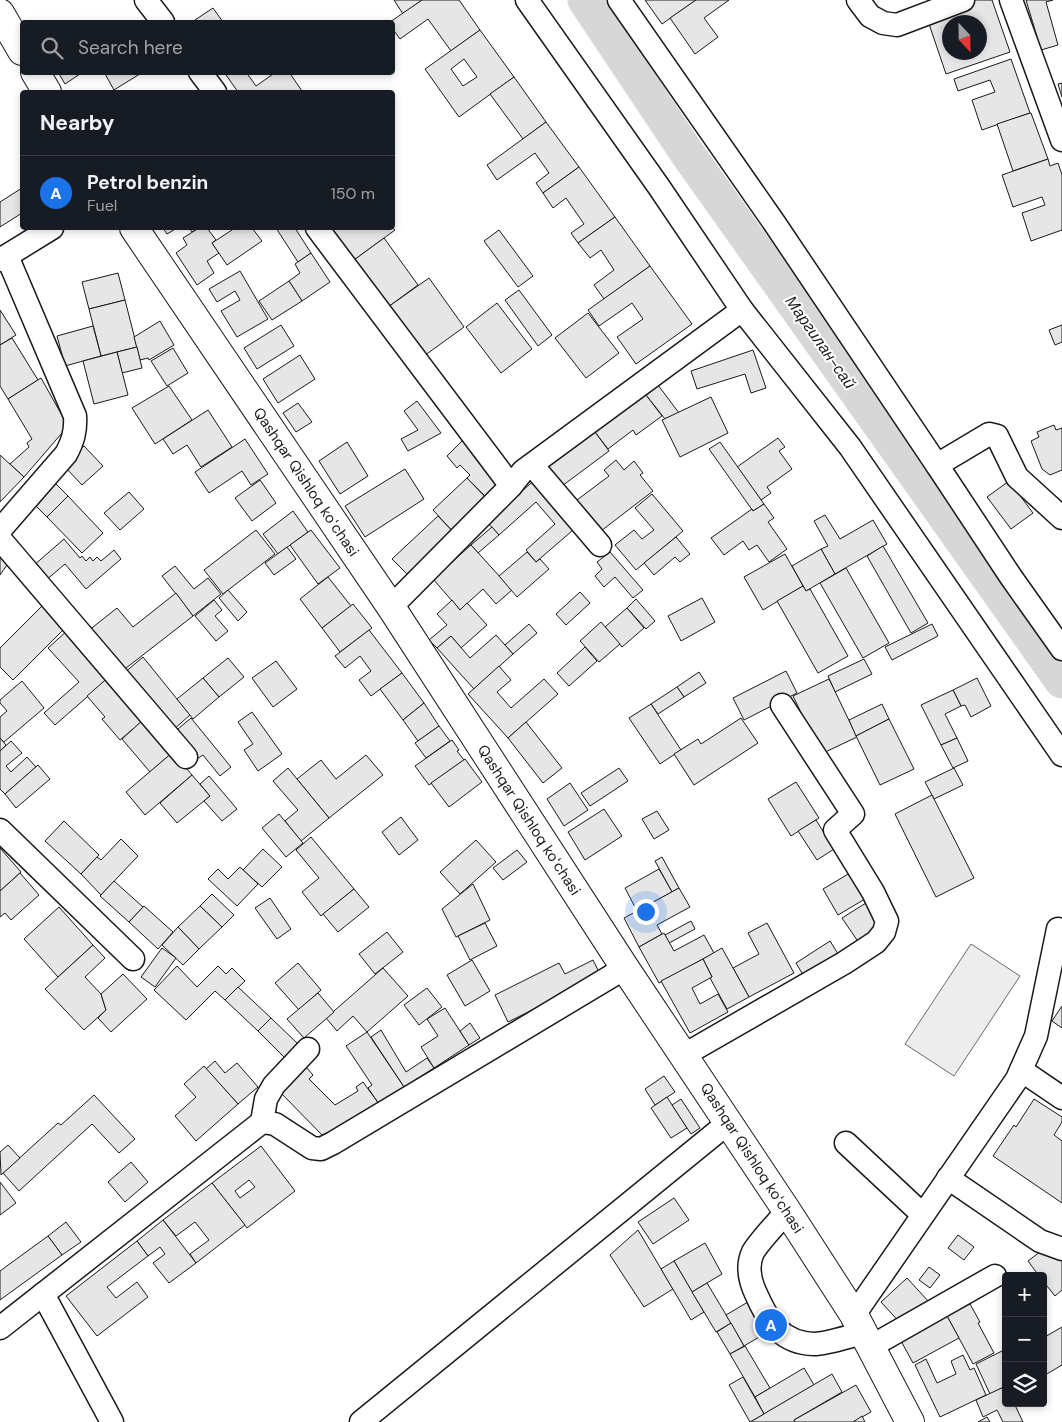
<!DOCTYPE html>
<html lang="en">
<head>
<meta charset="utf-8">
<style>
  :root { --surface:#171b24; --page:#20242c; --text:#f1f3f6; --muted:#9ea1a6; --line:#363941; --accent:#1a73e8 }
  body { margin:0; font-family:"DM Sans",sans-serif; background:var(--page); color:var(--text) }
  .controls { position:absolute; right:15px; bottom:15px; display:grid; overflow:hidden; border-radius:5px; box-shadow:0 2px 8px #0003 }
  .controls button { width:45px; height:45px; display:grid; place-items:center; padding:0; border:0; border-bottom:1px solid var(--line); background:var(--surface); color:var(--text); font:25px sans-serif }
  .compass { position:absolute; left:942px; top:15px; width:45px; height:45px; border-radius:50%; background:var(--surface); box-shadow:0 2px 8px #0003; rotate:158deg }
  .you { position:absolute; left:645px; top:911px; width:18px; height:18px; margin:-12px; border:4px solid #fff; border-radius:50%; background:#1a73e8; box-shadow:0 0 0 8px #1a73e833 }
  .badge { display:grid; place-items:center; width:32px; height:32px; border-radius:50%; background:var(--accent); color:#fff; font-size:16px; font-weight:700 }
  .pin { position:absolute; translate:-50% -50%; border:2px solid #fff; box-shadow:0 1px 5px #0006 }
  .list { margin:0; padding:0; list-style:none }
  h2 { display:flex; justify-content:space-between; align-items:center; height:65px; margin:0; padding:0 20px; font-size:21px }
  h2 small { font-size:16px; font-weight:400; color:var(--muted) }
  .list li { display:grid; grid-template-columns:32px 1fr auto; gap:15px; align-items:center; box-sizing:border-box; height:75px; padding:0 20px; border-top:1px solid var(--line) }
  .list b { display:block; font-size:19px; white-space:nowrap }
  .list p { margin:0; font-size:16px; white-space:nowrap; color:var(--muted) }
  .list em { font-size:16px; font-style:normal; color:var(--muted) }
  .icon { flex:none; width:28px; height:28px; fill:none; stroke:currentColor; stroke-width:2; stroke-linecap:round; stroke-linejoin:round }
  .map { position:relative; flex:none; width:1062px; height:1422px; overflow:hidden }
  .search { position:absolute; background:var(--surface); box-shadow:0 2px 8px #0003; left:20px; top:20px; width:375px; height:55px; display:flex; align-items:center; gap:12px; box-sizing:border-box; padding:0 18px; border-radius:5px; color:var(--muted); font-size:19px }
  .panel { position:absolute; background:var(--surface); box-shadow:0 2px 8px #0003; left:20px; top:90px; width:375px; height:140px; border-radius:5px }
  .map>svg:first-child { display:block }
</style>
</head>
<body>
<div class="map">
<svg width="1062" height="1422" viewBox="0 0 1062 1422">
  <rect width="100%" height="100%" fill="#fff"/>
  <path fill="#ededed" stroke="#6a6a6a" d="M971,944L1020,976L954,1076L905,1044Z"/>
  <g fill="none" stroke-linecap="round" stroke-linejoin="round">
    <path stroke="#d7d7d7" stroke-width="35" d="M585,0L687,153L1062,681"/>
  </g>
  <g fill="#e6e6e6" stroke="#1a1a1a" fill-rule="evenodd">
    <path d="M394,0H422L403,14Z"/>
    <path d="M422,0H459L480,30L451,51L428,19L400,39L392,28V22H390Z"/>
    <path d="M645,0H696L662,24Z"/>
    <path d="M696,0H729L704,18L718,37L695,54L670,18Z"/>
    <path d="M969,0H992L1010,52L946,74L926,15ZM950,22H980V52H950Z"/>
    <path d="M1026,0H1053L1046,2L1058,45L1041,50Z"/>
    <path d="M213,8L223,22H192Z"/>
    <path d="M480,30L514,77L459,117L425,69ZM464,59L477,77L463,86L451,69Z"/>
    <path d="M1011,59L1030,113L982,130L972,100L995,92L990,80L958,91L954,79Z"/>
    <path d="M58,72H83L65,84Z"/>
    <path d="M104,72H143L114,90Z"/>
    <path d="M224,72H246L256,86L276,72H289L302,91L238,92Z"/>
    <path d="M514,77L546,122L523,139L490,94Z"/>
    <path d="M1062,83V97L1058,84Z"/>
    <path d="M1030,113H1031L1048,159L1013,171L997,124Z"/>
    <path d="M546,122L579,167L543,193L536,183L549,173L535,153L497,180L487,165Z"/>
    <path d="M1048,159L1050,166L1058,163L1062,175V230L1031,241L1022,213L1045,205L1042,197L1013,207L1002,175Z"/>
    <path d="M579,167L615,217L578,243L571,233L584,224L566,198L553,208L543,193Z"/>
    <path d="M22,188V213L0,227V202Z"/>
    <path d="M615,217L650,266L604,299L594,285L614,270L601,250L590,258L578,243Z"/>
    <path d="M392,227L395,230L354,260L330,228Z"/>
    <path d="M163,228H177L167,234Z"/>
    <path d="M189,228H199L192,232Z"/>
    <path d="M199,228H207L216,240L212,243L219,253L207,261L214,273L197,285L176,253L187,245L183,238Z"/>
    <path d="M235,228H252L262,241L227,265L212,243Z"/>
    <path d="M276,228H295L311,253L298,262Z"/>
    <path d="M499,230L533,276L518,287L484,241Z"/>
    <path d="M384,238L418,285L388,307L354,260Z"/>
    <path d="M311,253L330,282L302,301L289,281L300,273L295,264Z"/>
    <path d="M650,266L692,324L636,364L617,337L643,319L632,303L599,326L588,310Z"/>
    <path d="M240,271L268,319L237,337L221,311L240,300L235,291L217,302L209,289Z"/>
    <path d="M118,273L125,300L89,309L82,282Z"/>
    <path d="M429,278L464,327L424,356L388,307Z"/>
    <path d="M289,281L302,301L272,320L259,301Z"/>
    <path d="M519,290L552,335L538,346L505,300Z"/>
    <path d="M125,300L137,347L101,356L89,309Z"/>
    <path d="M497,303L532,349L501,373L466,327Z"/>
    <path d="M0,310L16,335L0,345Z"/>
    <path d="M588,313L619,353L586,378L555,338Z"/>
    <path d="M160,321L174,345L149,360L148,358L140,360L134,337Z"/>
    <path d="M281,325L294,346L257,369L244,348Z"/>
    <path d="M1062,325V342L1055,345L1049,330Z"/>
    <path d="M93,326L101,356L65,366L57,336Z"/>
    <path d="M12,338L38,380L8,399L0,386V345Z"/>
    <path d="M137,347L142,368L122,373L117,352Z"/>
    <path d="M173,348L188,373L167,386L151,361Z"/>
    <path d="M753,350L766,388L751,393L745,374L697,389L691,371Z"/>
    <path d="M117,352L128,395L94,404L83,361Z"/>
    <path d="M300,355L315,379L278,403L263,379Z"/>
    <path d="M41,378L68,426L24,477L10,464L29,447L27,443L32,439L8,399Z"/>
    <path d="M658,385L679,413L665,419L646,395Z"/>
    <path d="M169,386L192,420L155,444L132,408Z"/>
    <path d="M646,395L662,416L636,435L633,430L608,449L595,432Z"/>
    <path d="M711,397L728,433L680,457L662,420Z"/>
    <path d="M417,401L441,433L408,451L401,439L418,430L404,411Z"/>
    <path d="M298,403L312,422L296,432L283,413Z"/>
    <path d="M208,410L232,447L201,467L187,445L173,454L163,439Z"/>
    <path d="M1054,425L1056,430L1062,428V470L1050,475L1042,469L1031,441L1039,437L1037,432Z"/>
    <path d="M595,432L609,451L562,486L548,467Z"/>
    <path d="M778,438L785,447L779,451L792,469L767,487L771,493L761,500L737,467Z"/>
    <path d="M245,439L268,474L251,485L242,471L209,493L195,472Z"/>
    <path d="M463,440L501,480L485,496L467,478L470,475L460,465L457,468L447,456Z"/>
    <path d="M347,442L368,476L340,494L319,461Z"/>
    <path d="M720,442L764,504L753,511L709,449Z"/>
    <path d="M84,446L103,466L82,485L63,465Z"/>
    <path d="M0,455L24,477L0,502Z"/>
    <path d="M616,460L624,470L634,461L643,473L640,475L653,491L601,531L577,500L609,476L604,470Z"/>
    <path d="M405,469L424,499L365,537L345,506Z"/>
    <path d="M538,477L580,524L536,562L526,550L555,524L536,502L499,535L487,522Z"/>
    <path d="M467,478L490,502L456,535L433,510Z"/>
    <path d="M260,480L276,503L252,521L235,498Z"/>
    <path d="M53,481L68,496L47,517L31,501Z"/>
    <path d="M1009,481L1033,513L1011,529L987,497Z"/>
    <path d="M129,492L144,509L120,530L104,513Z"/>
    <path d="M652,494L683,531L636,570L615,545L634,530L642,539L654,530L635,508Z"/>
    <path d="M68,496L103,533L82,553L47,517Z"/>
    <path d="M764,504L774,518L768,522L787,549L769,562L757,545L749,550L743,541L724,555L711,538L752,509L753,511Z"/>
    <path d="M293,511L308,532L278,554L263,534Z"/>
    <path d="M825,515L840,539L873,520L887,544L835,574L821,549L828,546L814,521Z"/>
    <path d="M438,516L456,535L411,578L392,559Z"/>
    <path d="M492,527L499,535L478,553L471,545Z"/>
    <path d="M256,530L275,554L223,594L204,570Z"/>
    <path d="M311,530L340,568L318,584L290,545Z"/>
    <path d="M676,537L690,554L680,562L675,557L654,575L644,563Z"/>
    <path d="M64,539L80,558L82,556L86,561L90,557L93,561L97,557L101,561L114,550L121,559L86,589L65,564L45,581L33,566Z"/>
    <path d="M471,545L512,590L496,604L483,589L460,610L433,579Z"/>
    <path d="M883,546L928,623L911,633L867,556Z"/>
    <path d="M287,547L296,559L274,575L265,563Z"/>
    <path d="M821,549L835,574L806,591L792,566Z"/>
    <path d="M0,551L11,559L0,575Z"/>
    <path d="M527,552L536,562L540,559L549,569L517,597L499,576Z"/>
    <path d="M610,552L643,590L633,598L615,577L604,587L595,576L602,569L597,562Z"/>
    <path d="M785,554L803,586L763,610L744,577Z"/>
    <path d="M175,566L194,589L208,578L221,594L193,616L162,576Z"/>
    <path d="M846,568L889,643L863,658L820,583Z"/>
    <path d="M328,577L351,606L322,628L300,599Z"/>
    <path d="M803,586L806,591L810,589L848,656L818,673L777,601Z"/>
    <path d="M228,590L247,612L238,621L219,598Z"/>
    <path d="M580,592L590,603L566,625L556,614Z"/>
    <path d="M176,593L193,616L121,672L88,631L117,608L133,627Z"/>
    <path d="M702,598L715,622L681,641L668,616Z"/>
    <path d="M636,599L655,621L646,629L627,608Z"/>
    <path d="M214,600L222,610L215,616L228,631L216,641L195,616Z"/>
    <path d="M452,600L460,610L467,603L487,625L461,648L451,636L437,648L429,640L447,625L437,614Z"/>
    <path d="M44,604L67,626L13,680L0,667V648Z"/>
    <path d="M353,604L372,628L340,652L322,628Z"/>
    <path d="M627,608L644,628L622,647L605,627Z"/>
    <path d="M601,622L620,644L599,662L580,641Z"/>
    <path d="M529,624L537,633L513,654L505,645Z"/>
    <path d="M932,624L938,636L892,660L885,647Z"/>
    <path d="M68,630L110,677L55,725L44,713L79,682L48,648Z"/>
    <path d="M369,630L402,673L371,696L359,680L371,671L360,656L345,668L335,656Z"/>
    <path d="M496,635L513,654L474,689L437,648L451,636L470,658Z"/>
    <path d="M585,647L597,661L569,686L557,673Z"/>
    <path d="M143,657L190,715L173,730L123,674Z"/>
    <path d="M228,658L244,677L219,697L203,678Z"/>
    <path d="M864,659L872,674L835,692L828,676Z"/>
    <path d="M276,661L297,689L273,707L252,678Z"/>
    <path d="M499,666L511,680L497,692L511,708L544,679L558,694L508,738L468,694Z"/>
    <path d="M786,671L797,693L744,720L733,698Z"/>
    <path d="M699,672L706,683L684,697L677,687Z"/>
    <path d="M402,673L424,703L403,720L380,689Z"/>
    <path d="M111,675L147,717L120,740L102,719L105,717L87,696Z"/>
    <path d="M203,678L219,697L193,719L177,699Z"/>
    <path d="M977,678L991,706L971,717L965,705L961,706L953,690Z"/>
    <path d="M829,679L857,737L821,754L793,696Z"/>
    <path d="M22,681L44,708L4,742L0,738V717L7,711L0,703V700Z"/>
    <path d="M677,687L684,697L658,714L651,704Z"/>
    <path d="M953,690L961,706L945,714L957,738L941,745L921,705Z"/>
    <path d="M424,703L439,726L418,741L403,720Z"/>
    <path d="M651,704L681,750L660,764L629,718Z"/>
    <path d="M882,704L889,719L856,736L849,720Z"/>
    <path d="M252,712L282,754L258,771L244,750L253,744L238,722Z"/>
    <path d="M191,718L231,767L220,776L203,755L194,761L172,734Z"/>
    <path d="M741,718L758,743L694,785L674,754L698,739L701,744Z"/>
    <path d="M144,719L173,752L150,772L122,739Z"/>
    <path d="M889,719L914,769L880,785L856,736Z"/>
    <path d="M526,722L562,768L543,783L508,738Z"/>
    <path d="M439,726L450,741L426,758L415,743Z"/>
    <path d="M0,738L6,745L0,751Z"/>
    <path d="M957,738L968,761L953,768L941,745Z"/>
    <path d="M452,740L459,750L457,751L464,760L429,785L415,766Z"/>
    <path d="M11,741L22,753L6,766L11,772L27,757L36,767L5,794L0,789V751Z"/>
    <path d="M173,752L192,775L145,815L126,792Z"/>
    <path d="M366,755L383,775L329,818L297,779L321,760L336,779Z"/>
    <path d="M465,759L482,782L449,807L431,783Z"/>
    <path d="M38,765L50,779L16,808L5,794Z"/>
    <path d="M288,768L329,818L301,841L285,821L298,810L273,781Z"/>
    <path d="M619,768L628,781L590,806L581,793Z"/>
    <path d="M954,768L963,785L934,799L925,782Z"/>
    <path d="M192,775L210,796L177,823L160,803Z"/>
    <path d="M209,776L237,809L222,821L204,801L210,796L200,784Z"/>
    <path d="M796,782L819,818L791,836L768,799Z"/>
    <path d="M570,783L588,810L564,826L547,799Z"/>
    <path d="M932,795L974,878L936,897L895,814Z"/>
    <path d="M604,809L622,836L585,860L568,832Z"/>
    <path d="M657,811L669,830L654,839L642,819Z"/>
    <path d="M279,814L303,843L286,857L262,828Z"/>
    <path d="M401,817L418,840L399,855L382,832Z"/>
    <path d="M816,820L834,849L817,860L798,831Z"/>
    <path d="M64,821L99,855L81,874L45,841Z"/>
    <path d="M311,837L354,889L321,916L302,892L319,878L296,850Z"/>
    <path d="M121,839L138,856L101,895L81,874L97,857L101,860Z"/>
    <path d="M476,840L496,862L460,894L440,872Z"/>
    <path d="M0,848L21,872L0,891Z"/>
    <path d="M263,849L282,867L262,887L243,870Z"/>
    <path d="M517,850L527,862L503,880L493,868Z"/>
    <path d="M662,857L679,888L672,892L655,861Z"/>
    <path d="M240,867L258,884L237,906L208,879L218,869L228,879Z"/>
    <path d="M659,869L672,892L637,911L625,888Z"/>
    <path d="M20,873L39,895L11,920L5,913L0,917V891Z"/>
    <path d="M850,873L865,899L838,915L823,889Z"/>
    <path d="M114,881L143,907L129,922L100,896Z"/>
    <path d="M473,884L490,920L456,937L442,909Z"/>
    <path d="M679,888L690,907L657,925L662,934L639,947L624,918Z"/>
    <path d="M354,889L369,907L338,932L323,914Z"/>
    <path d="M212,894L234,915L222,927L200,906Z"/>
    <path d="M270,898L291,929L277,939L255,908Z"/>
    <path d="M866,903L882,928L859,943L842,918Z"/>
    <path d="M144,906L173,932L158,949L129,922Z"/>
    <path d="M200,906L222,927L199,949L178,927Z"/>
    <path d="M59,907L93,945L58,977L24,939Z"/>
    <path d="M691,921L695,929L669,943L665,935Z"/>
    <path d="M485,923L497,946L470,960L458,936Z"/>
    <path d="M767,923L794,973L749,997L733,968L759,954L748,933Z"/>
    <path d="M178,927L199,949L183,965L162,945Z"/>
    <path d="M387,932L403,952L375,974L359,954Z"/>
    <path d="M664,933L674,951L704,935L714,953L659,983L639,947Z"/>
    <path d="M830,941L840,957L806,980L796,963Z"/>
    <path d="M93,945L105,958L85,977L101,994L106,1010L84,1030L45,989Z"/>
    <path d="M162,948L176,958L155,987L141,977Z"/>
    <path d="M722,948L749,997L727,1009L710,978L712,977L703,959Z"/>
    <path d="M703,959L712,977L692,988L700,1004L718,994L728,1012L690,1033L661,981Z"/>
    <path d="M472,960L490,991L465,1006L447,975Z"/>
    <path d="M593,960L601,976L508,1022L495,995L559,963L565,974Z"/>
    <path d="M298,963L321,990L299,1010L275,983Z"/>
    <path d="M177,966L197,987L218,966L226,974L232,968L245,981L225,1000L215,991L186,1020L154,990Z"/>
    <path d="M383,968L408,996L367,1032L353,1016L337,1031L326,1018Z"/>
    <path d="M123,974L147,999L111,1032L98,1018L106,1010L101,994Z"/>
    <path d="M238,987L271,1018L258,1031L225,1000Z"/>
    <path d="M427,988L442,1007L419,1025L404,1005Z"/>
    <path d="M318,993L334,1012L304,1038L287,1019Z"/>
    <path d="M1062,1006V1028L1052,1021Z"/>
    <path d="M445,1008L469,1045L434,1068L421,1047L438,1036L427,1019Z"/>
    <path d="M271,1018L299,1045L286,1059L258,1031Z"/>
    <path d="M470,1023L480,1038L469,1045L460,1031Z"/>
    <path d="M381,1030L406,1072L427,1058L434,1068L404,1087L371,1037Z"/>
    <path d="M367,1032L404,1087L379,1104L368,1088L372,1085L346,1046Z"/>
    <path d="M215,1061L225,1073L237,1063L258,1087L238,1104L206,1069Z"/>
    <path d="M204,1066L238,1104L196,1141L175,1116L196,1097L184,1084Z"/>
    <path d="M306,1067L313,1075L309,1079L335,1105L358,1091L356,1087L363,1082L379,1104L324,1137L278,1090Z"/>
    <path d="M664,1076L675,1092L655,1105L645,1089Z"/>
    <path d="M94,1095L135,1139L119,1153L92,1124L19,1191L3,1173L58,1123L61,1125Z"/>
    <path d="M667,1097L687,1128L671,1138L651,1108Z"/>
    <path d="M681,1099L700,1128L691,1134L672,1105Z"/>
    <path d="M1034,1099L1062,1117V1122L1054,1135L1062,1141V1203L993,1156L1014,1125L1016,1127Z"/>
    <path d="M8,1145L20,1158L1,1175L0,1152Z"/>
    <path d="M261,1146L295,1191L247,1228L212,1183ZM249,1180L255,1187L240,1198L235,1191Z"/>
    <path d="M131,1162L148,1182L125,1202L108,1182Z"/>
    <path d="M0,1182L16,1203L0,1215Z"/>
    <path d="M212,1183L245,1225L196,1263L190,1254L209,1240L195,1222L176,1236L163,1220Z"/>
    <path d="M674,1198L689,1220L653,1244L638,1222Z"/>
    <path d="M163,1220L196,1263L169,1283L153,1263L165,1254L160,1247L148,1256L137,1241Z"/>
    <path d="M66,1222L81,1242L62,1255L48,1236Z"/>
    <path d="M638,1230L673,1289L644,1307L610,1255Z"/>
    <path d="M958,1235L974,1247L964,1260L948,1248Z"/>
    <path d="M48,1236L62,1255L0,1300V1271Z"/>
    <path d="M137,1241L148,1256L107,1287L116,1298L137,1282L148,1297L97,1336L66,1296Z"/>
    <path d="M705,1243L722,1274L692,1292L674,1261Z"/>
    <path d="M1049,1245L1062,1261V1290L1055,1296L1043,1281V1276H1039L1028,1261Z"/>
    <path d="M674,1261L704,1312L691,1320L661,1269Z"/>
    <path d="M929,1267L940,1275L930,1288L919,1280Z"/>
    <path d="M907,1278L929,1302L903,1326L881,1302Z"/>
    <path d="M707,1283L731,1323L716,1332L692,1292Z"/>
    <path d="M753,1299L771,1330L744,1346L726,1315Z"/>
    <path d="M970,1304L980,1322L978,1323L994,1353L973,1364L947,1316Z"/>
    <path d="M947,1316L959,1338L913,1363L901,1341Z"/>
    <path d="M731,1323L744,1346L730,1354L717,1332Z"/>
    <path d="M1062,1327V1365L1045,1375L1043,1372V1338Z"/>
    <path d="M745,1346L770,1388L755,1397L730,1354Z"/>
    <path d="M1006,1349V1386L990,1394L976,1364Z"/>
    <path d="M963,1355L970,1370L974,1368L986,1395L940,1417L915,1365L926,1359L937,1383L956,1374L951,1361Z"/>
    <path d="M804,1368L814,1385L764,1414L755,1397Z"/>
    <path d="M832,1374L842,1392L794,1420L795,1422H750Z"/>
    <path d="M743,1377L764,1414L750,1422L729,1385Z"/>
    <path d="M856,1385L871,1412L853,1422H795L794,1420Z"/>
    <path d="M1006,1386V1403H1014L1023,1422H1003L997,1410L983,1417L976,1400Z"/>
    <path d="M862,1416L865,1422H853Z"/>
    <path d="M987,1417L990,1422H978Z"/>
  </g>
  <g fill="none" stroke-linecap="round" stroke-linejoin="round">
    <g stroke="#1a1a1a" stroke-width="25">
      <g id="minor">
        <path d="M146,0L163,22"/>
        <path d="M527,0L659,187L742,310L850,447L1062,755"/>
        <path d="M619,0L775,224L937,465"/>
        <path d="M858,0L870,16L883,23L897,25L963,0"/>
        <path d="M1011,0L1062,140"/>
        <path d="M200,72L215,92"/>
        <path d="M317,228L511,486"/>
        <path d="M0,260L52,228"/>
        <path d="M532,465L600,545"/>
        <path d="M1062,518L1017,477L997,436L989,434L937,465L1011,577L1062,649"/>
        <path d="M0,530L66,454C73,441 76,431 75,416L7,256"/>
        <path d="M0,539L186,757"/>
        <path d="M391,607L511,486L523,471L742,310"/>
        <path d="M0,830L133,959"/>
        <path d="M684,1055L844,963L876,942L884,932L887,921L873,892L835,830L853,814L782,705"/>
        <path d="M1021,1070L1062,1098"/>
        <path d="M262,1122L275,1124L312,1148L321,1149L333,1143L625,968"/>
        <path d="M846,1143L922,1214"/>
        <path d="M948,1178L1040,1241L1062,1249"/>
        <path d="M787,1211C778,1222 760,1240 753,1252C746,1267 750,1282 757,1296C769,1323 782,1343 814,1344C827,1344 850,1336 863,1333"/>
        <path d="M43,1294L112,1422"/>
        <path d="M854,1315L1017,1079L1036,1036L1058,929"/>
        <path d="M0,1328L262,1122L266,1099L274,1085L308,1049"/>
        <path d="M870,1347L995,1276"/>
        <path d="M361,1422L728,1123"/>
      </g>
    </g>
    <g stroke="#1a1a1a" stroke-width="30">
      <g id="major">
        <path d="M0,13L22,51"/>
        <path d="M35,72L47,92"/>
        <path d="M134,228L391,607L625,968L787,1211L854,1315L910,1422"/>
      </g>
    </g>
    <use href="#minor" stroke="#fff" stroke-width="22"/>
    <use href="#major" stroke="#fff" stroke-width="28"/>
  </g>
  <g text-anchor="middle" stroke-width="4" stroke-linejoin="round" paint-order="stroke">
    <g font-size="15" fill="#1a1a1a" stroke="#fff">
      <text transform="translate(306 482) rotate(56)" y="5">Qashqar Qishloq koʻchasi</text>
      <text transform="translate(529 820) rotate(57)" y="5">Qashqar Qishloq koʻchasi</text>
      <text transform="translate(752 1158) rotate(57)" y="5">Qashqar Qishloq koʻchasi</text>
    </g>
    <g font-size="16" font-style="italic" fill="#1a1a1a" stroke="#fff">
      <text transform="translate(821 342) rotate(55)" y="6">Маргилан-сай</text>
    </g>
  </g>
</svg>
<div class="controls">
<button>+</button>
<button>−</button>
<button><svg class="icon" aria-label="layers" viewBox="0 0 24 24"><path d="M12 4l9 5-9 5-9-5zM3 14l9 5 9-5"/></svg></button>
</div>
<svg class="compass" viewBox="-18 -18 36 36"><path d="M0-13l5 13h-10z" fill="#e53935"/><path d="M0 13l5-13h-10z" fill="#9ea1a6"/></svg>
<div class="you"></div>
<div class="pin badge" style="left:771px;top:1325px">A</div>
<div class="search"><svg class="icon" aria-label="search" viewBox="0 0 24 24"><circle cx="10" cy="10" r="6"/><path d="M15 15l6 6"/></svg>Search here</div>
<section class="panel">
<h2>Nearby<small></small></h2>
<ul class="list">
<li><span class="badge">A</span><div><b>Petrol benzin</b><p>Fuel</p></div><em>150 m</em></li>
</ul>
</section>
</div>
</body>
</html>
